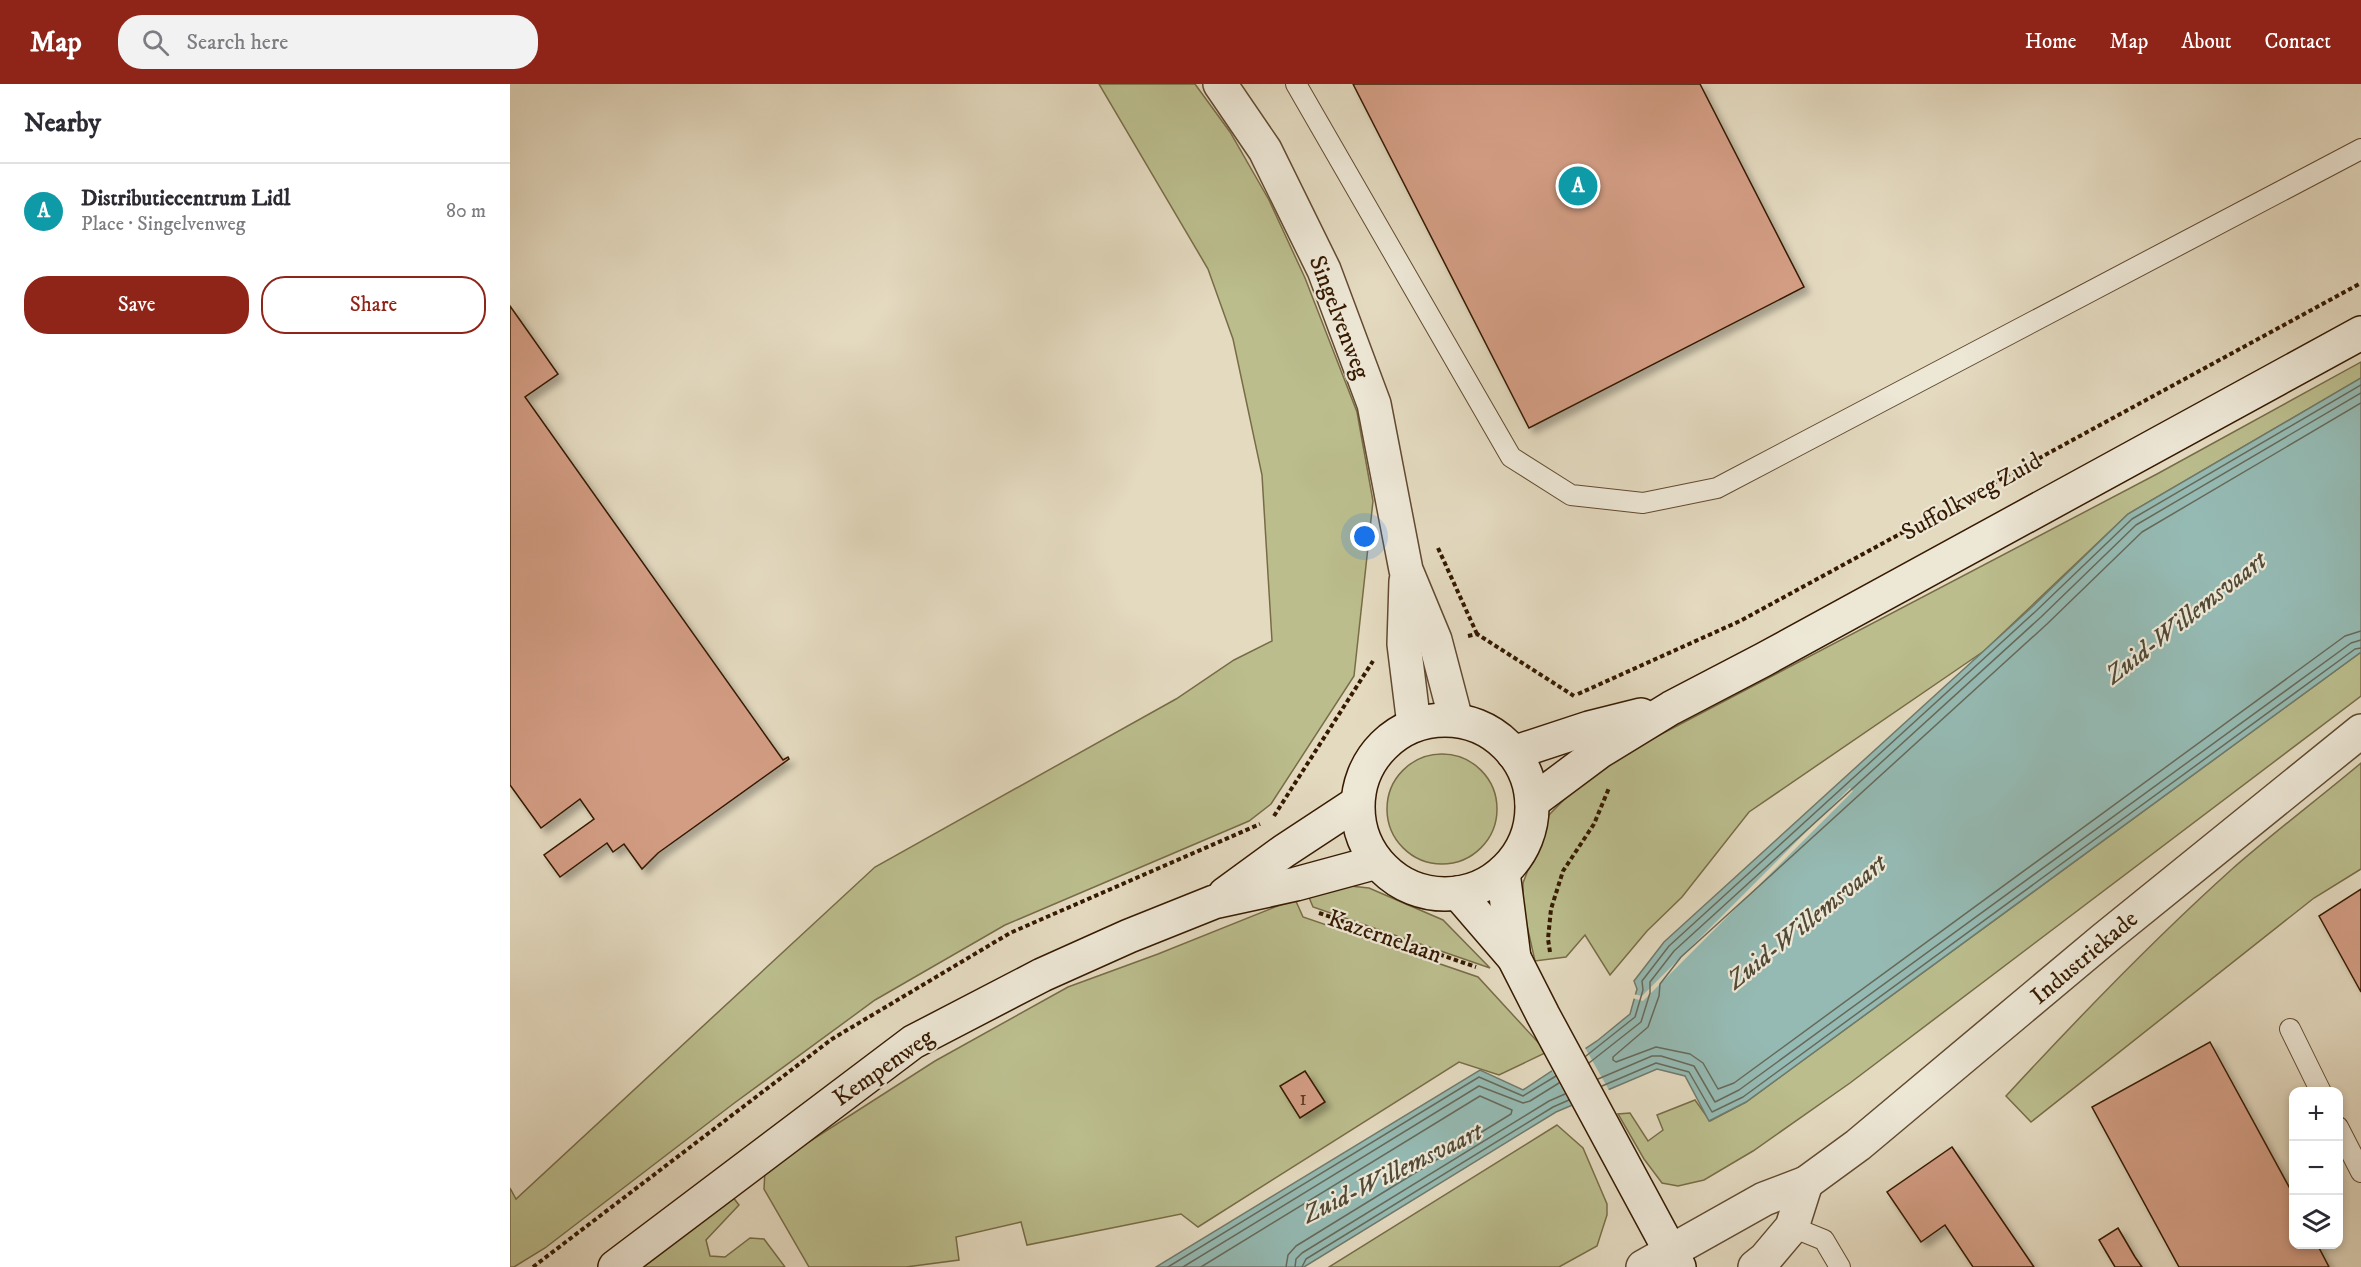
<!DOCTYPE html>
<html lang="en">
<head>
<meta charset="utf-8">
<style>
  :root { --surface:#fff; --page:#f2f2f3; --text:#2b2b33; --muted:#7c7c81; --line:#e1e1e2; --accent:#8f2418 }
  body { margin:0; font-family:"IM FELL DW Pica",serif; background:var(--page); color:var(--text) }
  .controls { position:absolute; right:18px; bottom:18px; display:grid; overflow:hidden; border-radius:12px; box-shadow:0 3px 9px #0003 }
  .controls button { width:54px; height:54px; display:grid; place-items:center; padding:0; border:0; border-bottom:2px solid var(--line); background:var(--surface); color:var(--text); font:30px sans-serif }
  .you { position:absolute; left:855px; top:453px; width:21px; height:21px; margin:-15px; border:4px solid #fff; border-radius:50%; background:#1a73e8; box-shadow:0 0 0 9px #1a73e833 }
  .badge { display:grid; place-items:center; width:39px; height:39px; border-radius:50%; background:var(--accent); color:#fff; font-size:20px; font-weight:700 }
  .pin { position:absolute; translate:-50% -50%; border:3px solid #fff; box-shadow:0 2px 6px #0006 }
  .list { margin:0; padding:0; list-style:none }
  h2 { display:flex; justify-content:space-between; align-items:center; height:78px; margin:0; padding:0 24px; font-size:26px }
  h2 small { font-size:20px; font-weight:400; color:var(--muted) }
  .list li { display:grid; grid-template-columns:39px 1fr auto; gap:18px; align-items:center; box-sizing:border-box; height:96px; padding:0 24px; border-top:2px solid var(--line) }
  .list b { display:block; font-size:22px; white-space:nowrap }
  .list p { margin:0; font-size:20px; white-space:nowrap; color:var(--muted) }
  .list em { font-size:20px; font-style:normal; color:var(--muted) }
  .actions { display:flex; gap:12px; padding:18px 24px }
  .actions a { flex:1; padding:14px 0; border:2px solid var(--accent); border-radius:24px; text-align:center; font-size:21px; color:var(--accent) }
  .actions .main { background:var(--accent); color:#fff }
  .icon { flex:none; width:33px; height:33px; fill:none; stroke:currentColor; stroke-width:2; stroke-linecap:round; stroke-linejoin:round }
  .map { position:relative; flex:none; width:1851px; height:1183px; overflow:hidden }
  header { display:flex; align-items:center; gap:36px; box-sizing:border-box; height:84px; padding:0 30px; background:var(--accent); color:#fff }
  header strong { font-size:28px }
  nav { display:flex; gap:33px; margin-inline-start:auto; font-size:21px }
  .search { width:420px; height:54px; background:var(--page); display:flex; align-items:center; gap:15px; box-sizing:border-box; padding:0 21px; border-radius:24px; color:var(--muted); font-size:22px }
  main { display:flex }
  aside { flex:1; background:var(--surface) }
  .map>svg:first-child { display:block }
</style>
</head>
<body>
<header>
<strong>Map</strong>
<div class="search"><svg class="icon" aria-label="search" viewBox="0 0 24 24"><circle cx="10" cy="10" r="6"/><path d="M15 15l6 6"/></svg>Search here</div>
<nav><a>Home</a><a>Map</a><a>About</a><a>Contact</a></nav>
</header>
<main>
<aside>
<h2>Nearby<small></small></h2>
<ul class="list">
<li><span class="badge" style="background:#0f9aa8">A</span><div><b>Distributiecentrum Lidl</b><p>Place · Singelvenweg</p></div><em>80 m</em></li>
</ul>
<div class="actions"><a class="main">Save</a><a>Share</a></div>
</aside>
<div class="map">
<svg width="1851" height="1183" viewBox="0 0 1851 1183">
  <defs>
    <filter id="shadow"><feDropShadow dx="5.5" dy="5.5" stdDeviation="3" flood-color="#0004"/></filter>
  </defs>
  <rect width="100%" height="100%" fill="#e4dac0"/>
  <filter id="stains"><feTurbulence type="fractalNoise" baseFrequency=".00333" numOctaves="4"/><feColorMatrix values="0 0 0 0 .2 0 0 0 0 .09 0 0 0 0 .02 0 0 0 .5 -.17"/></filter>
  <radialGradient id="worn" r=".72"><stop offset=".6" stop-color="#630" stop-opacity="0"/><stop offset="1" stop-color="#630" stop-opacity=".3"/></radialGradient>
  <g fill="#bbbd8d" stroke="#786c46" stroke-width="1.5">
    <path d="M589,0H685L720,48L759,116L795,194L847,328L863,417L844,592L761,720L739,737L495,841L365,916L223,1020L35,1164L4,1183H0V1104L6,1115L365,783L666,615L724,576L762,557L752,391L723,255L698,185Z"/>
    <path d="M1851,278V294L1618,430L1474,567L1239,728L1172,813L1137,847L1100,891L1075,851L1056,873L1025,877L1013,824V799L1039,731L1083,686L1647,390Z"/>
    <path d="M1851,568V612L1340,999L1243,1067L1194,1096L1168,1102L1152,1099L1134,1075L1108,1030L1120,1029L1138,1057L1153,1046L1147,1031L1185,1016L1200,1037L1236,1018Z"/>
    <circle cx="932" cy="725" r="55"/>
    <path d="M1851,679V785L1804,814L1521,1038L1496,1012C1568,934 1642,857 1721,786C1763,749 1808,715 1851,679Z"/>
    <path d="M831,801L859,804L933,836L980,884L803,823L798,811Z"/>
    <path d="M785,815L793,833L968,893L1037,968L989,991L949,978L688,1143L671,1130L517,1161L511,1138L446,1153L449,1176L396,1183H299L254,1105L255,1086L425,977L558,903L648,870Z"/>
    <path d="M1047,1041L1073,1064L1097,1120V1131L1087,1162L1049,1183H819Z"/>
    <path d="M222,1112L229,1121L196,1156L200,1172L215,1173L240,1154L254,1155L275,1183H130Z"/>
  </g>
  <path fill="#95bab3" stroke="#6f7a6b" stroke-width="1.5" d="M1851,294V568L1236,1018L1199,1037L1175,992L1147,985L1046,1028L794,1183H646L970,986L1013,1006L1087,957L1120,930L1127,905L1124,897L1154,858L1522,523L1618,430Z"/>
  <g fill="#e4dac0">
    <path d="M1340,704L1343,707L1133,917L1122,914L1123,910L1132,912Z"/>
    <path d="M1074,962L1100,1008L1063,1024L1041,985Z"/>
  </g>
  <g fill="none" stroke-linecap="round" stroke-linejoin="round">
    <g stroke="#666a5a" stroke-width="1.5">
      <path d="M1851,319L1632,448L1537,540L1171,873L1150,900L1149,912L1138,943L1103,973V976L1106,978L1146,963L1180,970L1193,979L1208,1005L1224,999L1835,552L1851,547"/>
      <path d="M1076,972L1125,933L1133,906L1132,897L1159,862L1526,527L1622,435L1851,301"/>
      <path d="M1079,979L1131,938L1140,909V898L1164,867L1531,533L1626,441L1851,309"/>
      <path d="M1088,995L1142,972H1151L1184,982L1205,1018L1229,1006L1841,559L1851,556"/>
      <path d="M1092,1002L1146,979L1179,988L1202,1028L1233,1013L1845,565L1851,564"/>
      <path d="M658,1183L969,993L1013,1012L1046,992"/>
      <path d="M673,1183L969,1002L1013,1019L1020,1017L1049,999"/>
      <path d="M691,1183L970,1012L1002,1026L1001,1030L786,1162L778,1171L776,1183"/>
      <path d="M785,1183L786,1175L792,1169L1039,1017L1055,1010"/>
      <path d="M792,1183L796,1175L1043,1023L1059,1016"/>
    </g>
  </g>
  <g fill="#d39d84" stroke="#361a00" stroke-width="1.5" filter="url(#shadow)">
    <path d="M843,0H1190L1294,203L1019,344Z"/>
    <path d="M0,222L48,290L15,313L273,676L278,673L279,675L148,769L132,785L114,760L103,768L97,759L50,793L34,771L84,735L70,715L31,744L0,701Z"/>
    <path d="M1851,805V908L1809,832Z"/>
    <path d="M1700,958L1784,1112V1160H1807L1819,1183H1669L1582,1023Z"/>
    <path d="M795,987L815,1018L790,1034L770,1002Z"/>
    <path d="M1442,1063L1524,1183H1463L1435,1141L1411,1158L1377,1108Z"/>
    <path d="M1608,1144L1625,1173L1632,1183H1605L1589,1156Z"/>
  </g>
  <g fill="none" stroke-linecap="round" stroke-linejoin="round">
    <g stroke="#624a30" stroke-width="22">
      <g id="lane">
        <path d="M786,0L1001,373L1061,411L1133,419L1207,404L1851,65"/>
        <path d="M1780,945L1811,1008"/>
        <path d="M1828,1043L1851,1088"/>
        <path d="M1282,1143L1314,1156L1330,1183"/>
      </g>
    </g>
    <g stroke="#624a30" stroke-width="36">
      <g id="street">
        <path d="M710,0L755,66L814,186L864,320L896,486L925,556L946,636"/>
        <path d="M896,497L894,560L904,641"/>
        <path d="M1133,1183L1254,1115L1296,1099L1348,1061L1594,855L1851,647"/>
        <path d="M1245,1183L1255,1175L1282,1143L1296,1099"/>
      </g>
    </g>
    <g stroke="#361a00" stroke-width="36">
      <g id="secondary">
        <circle cx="935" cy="723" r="87"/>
        <path d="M1003,669L1079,644L1131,631"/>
        <path d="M1022,718L1089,668L1161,624L1253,576L1851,249"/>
        <path d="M993,788L1004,874"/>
        <path d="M948,809L1004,874L1033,931L1169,1183"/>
        <path d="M715,810L774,767L847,719"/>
        <path d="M105,1183L403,958L532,891L619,852L704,818L786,800L867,778"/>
      </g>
    </g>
    <g stroke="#361a00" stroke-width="4" stroke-dasharray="4.5 3" stroke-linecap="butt">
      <path d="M928,464L967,550"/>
      <path d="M958,552L967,550L1064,612"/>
      <path d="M1068,610L1230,537L1851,199"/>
      <path d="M764,732L863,577"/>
      <path d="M809,829L966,883"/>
      <path d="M1040,868L1038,855L1041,825L1053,787L1084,740L1099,704"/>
      <path d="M23,1183L322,955L500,849L750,740"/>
    </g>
    <use href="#lane" stroke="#ede7d6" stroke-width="20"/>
    <use href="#street" stroke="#ede7d6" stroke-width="33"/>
    <use href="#secondary" stroke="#ede7d6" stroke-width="33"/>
  </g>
  <g text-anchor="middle" stroke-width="4.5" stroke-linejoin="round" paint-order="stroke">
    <g font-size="21" fill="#5d3b21">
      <text x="793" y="1021">1</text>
    </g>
    <g font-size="24" fill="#361a00" stroke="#ede7d6">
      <text transform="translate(830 233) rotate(69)" y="8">Singelvenweg</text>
      <text transform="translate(1461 412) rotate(-29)" y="8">Suffolkweg Zuid</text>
      <text transform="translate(875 852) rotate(19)" y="8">Kazernelaan</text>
      <text transform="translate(1574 873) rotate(-40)" y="8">Industriekade</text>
      <text transform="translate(373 983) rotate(-35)" y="8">Kempenweg</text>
    </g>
    <g font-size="26" font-style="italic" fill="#524a36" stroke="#ede7d6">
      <text transform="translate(1675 533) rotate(-38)" y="9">Zuid-Willemsvaart</text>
      <text transform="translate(1296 837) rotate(-39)" y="9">Zuid-Willemsvaart</text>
      <text transform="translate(882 1088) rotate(-26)" y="9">Zuid-Willemsvaart</text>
    </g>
  </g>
  <rect width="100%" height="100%" filter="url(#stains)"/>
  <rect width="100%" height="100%" fill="url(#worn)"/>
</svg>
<div class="controls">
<button>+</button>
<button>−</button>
<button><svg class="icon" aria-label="layers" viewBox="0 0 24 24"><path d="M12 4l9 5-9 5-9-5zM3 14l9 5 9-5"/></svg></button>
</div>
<div class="you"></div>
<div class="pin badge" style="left:1068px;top:102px;background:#0f9aa8">A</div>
</div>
</main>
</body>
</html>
